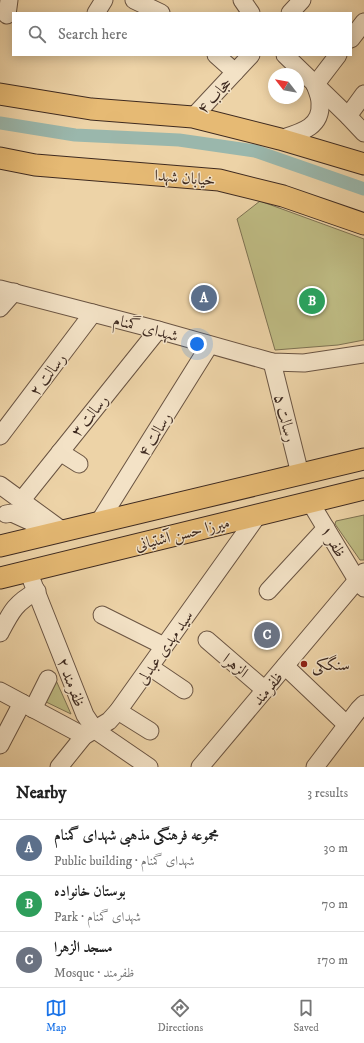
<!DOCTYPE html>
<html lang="en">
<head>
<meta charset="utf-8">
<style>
  :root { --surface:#fff; --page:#f6f6f6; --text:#222; --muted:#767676; --line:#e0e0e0; --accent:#1a73e8 }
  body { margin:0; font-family:"IM FELL DW Pica",Amiri,serif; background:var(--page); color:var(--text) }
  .compass { position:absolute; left:268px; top:68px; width:36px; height:36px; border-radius:50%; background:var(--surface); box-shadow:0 2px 10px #0003; rotate:301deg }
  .you { position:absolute; left:197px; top:344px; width:14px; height:14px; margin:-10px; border:3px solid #fff; border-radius:50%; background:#1a73e8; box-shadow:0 0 0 6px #1a73e833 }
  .badge { display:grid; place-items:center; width:26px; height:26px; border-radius:50%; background:var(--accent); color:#fff; font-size:13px; font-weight:700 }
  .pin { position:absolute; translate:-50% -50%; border:2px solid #fff; box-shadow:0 1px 4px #0006 }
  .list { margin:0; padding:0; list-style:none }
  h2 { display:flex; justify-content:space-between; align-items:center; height:52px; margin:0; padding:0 16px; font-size:17px }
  h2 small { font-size:13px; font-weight:400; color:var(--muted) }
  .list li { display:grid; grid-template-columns:26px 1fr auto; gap:12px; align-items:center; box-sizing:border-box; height:56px; padding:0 16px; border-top:1px solid var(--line) }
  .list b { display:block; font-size:15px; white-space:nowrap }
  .list p { margin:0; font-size:13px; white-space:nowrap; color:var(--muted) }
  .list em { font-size:13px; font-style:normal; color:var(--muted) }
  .icon { flex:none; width:22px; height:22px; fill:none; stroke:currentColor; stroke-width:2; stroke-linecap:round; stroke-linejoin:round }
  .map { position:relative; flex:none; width:364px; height:767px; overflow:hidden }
  .search { position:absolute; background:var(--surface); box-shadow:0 2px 10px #0003; left:12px; right:12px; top:12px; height:44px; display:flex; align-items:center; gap:10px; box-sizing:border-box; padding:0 14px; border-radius:0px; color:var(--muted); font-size:15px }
  .sheet { height:220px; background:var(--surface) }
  nav { display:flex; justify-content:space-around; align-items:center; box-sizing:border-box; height:56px; border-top:1px solid var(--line); background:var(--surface); font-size:11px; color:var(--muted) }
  nav a { display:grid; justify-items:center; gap:2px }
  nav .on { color:var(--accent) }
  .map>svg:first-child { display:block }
</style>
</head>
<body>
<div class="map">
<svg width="364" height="767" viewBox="0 0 364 767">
  <rect width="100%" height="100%" fill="#edd3a7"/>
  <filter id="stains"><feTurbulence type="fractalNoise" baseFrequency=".005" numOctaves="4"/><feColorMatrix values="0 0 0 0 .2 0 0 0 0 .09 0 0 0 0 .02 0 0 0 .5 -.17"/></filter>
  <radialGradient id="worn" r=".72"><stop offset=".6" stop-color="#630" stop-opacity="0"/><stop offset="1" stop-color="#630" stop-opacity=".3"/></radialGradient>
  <g fill="#bebb83" stroke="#7e7252">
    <path d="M260,201L364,239V340L338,345L275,350L237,219Z"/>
    <path d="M364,515V560H360L335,524L336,521Z"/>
    <path d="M55,678L71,714L42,700Z"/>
  </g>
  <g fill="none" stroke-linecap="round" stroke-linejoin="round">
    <path stroke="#9ab7ac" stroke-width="13" d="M0,123L75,135L179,140L255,151L364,189"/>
    <g stroke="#6a5442" stroke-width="19">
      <g id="minor">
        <path d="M134,0L161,13"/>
        <path d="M242,0L251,13"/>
        <path d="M96,13L104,0"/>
        <path d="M290,13L302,0"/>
        <path d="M7,15L9,0"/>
        <path d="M351,39L364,22"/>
        <path d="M216,55L235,72"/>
        <path d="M285,55L348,116L364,133"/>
        <path d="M315,85L338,55"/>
        <path d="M348,116L364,94"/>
        <path d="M193,117L251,55"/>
        <path d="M280,139C299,133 322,128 320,103C320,97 317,90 315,85"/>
        <path d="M0,289L158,330L272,362L304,363L364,354"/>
        <path d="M0,308L14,292"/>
        <path d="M272,362L300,474"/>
        <path d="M0,436L93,313"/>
        <path d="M60,452L79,464"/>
        <path d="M0,485L63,531"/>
        <path d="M21,501L158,330"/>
        <path d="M310,502L357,580L364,588"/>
        <path d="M6,514L12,513L36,524L47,527"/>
        <path d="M99,522L209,346"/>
        <path d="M28,571L85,715L95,730L149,767"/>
        <path d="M268,591L326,528"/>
        <path d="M102,615L164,646"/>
        <path d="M0,633C11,612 15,603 37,591"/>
        <path d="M207,640L265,690"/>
        <path d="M285,666L347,725"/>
        <path d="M150,667L184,690"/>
        <path d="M0,691L84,736"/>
        <path d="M33,709L48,679"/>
        <path d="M118,711L150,731"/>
        <path d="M0,745L22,703"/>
        <path d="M59,767L84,736L109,721L118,711L258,515"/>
        <path d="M200,767L364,572"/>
        <path d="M315,767L359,709L364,704"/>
      </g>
    </g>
    <g stroke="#3e2a20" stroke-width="23">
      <g id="major">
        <path d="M0,94L91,109L193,117L280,139L364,164"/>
        <path d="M0,158L35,165L219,180L283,196L364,224"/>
        <path d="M0,546L364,459"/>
        <path d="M0,578L364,489"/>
      </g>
    </g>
    <use href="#minor" stroke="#f3e2c6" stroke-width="17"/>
    <use href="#major" stroke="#e6ba74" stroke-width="21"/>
  </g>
  <circle fill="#8f2418" stroke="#f3e2c6" stroke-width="1.5" cx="304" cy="664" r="4"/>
  <g text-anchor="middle" stroke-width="3" stroke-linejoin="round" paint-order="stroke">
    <g font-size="16" fill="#3e2a20" stroke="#f3e2c6">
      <text transform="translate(214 95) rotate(-47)" y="6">حجاب ۴</text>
      <text transform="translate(185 177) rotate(5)" y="6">خیابان شهدا</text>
      <text transform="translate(146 327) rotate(15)" y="6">شهدای گمنام</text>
      <text transform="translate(47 374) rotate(-53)" y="6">رسالت ۲</text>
      <text transform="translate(89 415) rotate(-51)" y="6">رسالت ۳</text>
      <text transform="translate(286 418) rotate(76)" y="6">رسالت ۵</text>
      <text transform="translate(154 434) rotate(-58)" y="6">رسالت ۴</text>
      <text transform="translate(182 533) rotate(-14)" y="6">میرزا حسن آشتیانی</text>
      <text transform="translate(334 541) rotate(59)" y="6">ظفر ۱</text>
      <text transform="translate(164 647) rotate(-55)" y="6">سید مهدی عبدلی</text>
      <text transform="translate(236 665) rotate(41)" y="6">الزهرا</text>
      <text transform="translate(72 682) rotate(69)" y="6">ظفرمند ۲</text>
      <text transform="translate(267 688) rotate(-50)" y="6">ظفرمند</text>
    </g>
    <g font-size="16" fill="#3e2a20" stroke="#f3e2c6" text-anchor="start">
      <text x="312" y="670">سنگکی</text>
    </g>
  </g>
  <rect width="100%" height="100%" filter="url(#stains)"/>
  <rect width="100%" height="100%" fill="url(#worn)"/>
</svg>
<svg class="compass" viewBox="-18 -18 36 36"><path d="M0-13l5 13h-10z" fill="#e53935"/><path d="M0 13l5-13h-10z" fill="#767676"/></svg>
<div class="you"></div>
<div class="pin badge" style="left:204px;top:298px;background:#5c6f8a">A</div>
<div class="pin badge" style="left:312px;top:301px;background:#2e9e5b">B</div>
<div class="pin badge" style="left:267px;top:635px;background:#6b7280">C</div>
<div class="search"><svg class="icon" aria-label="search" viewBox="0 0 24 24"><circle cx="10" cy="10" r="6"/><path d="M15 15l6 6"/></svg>Search here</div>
</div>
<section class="sheet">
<h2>Nearby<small>3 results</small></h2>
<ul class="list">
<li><span class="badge" style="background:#5c6f8a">A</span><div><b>مجموعه فرهنگی مذهبی شهدای گمنام</b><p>Public building · شهدای گمنام</p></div><em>30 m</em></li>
<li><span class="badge" style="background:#2e9e5b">B</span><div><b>بوستان خانواده</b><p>Park · شهدای گمنام</p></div><em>70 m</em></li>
<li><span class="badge" style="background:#6b7280">C</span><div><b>مسجد الزهرا</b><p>Mosque · ظفرمند</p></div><em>170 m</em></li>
</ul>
</section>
<nav>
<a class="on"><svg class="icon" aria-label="map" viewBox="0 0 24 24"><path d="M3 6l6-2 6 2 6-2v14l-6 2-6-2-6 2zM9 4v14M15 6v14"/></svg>Map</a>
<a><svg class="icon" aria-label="directions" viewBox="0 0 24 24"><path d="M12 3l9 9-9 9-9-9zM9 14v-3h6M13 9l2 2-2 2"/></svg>Directions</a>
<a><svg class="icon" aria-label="saved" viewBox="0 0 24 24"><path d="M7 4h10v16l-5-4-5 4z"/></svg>Saved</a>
</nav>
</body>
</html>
